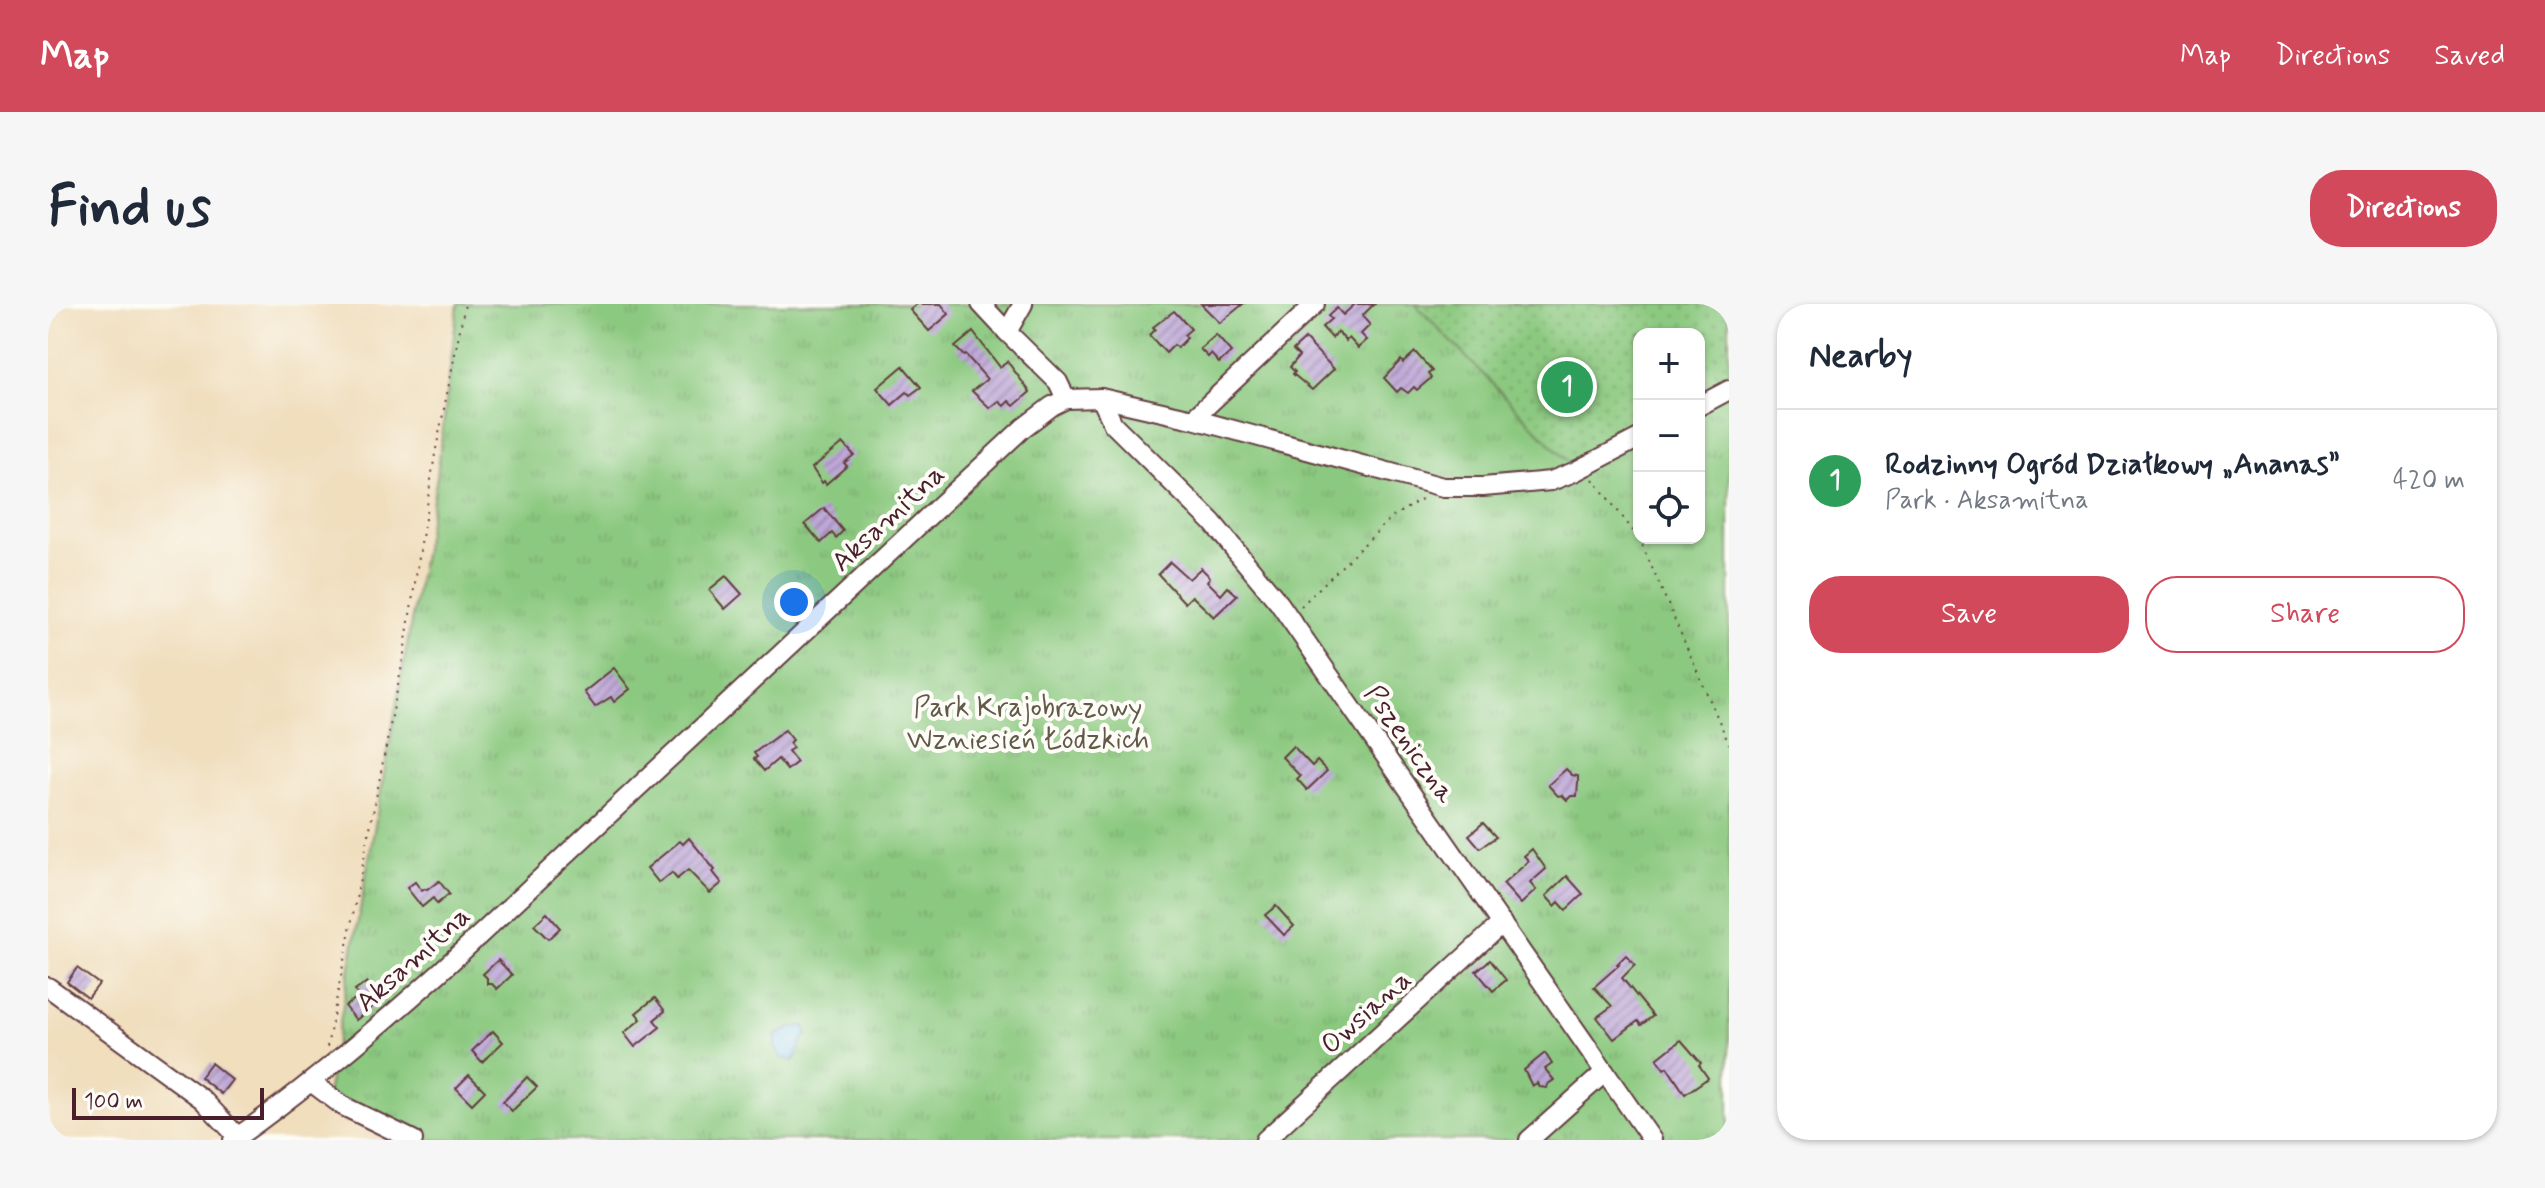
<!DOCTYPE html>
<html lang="en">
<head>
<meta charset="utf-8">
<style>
  :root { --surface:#fff; --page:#f6f6f7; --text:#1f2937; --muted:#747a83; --line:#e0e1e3; --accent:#d1495b }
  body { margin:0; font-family:Mynerve,sans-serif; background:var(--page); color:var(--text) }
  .controls { position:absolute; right:24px; top:24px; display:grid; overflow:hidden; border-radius:16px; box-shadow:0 2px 6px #0004 }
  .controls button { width:72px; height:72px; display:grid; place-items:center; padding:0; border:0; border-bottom:2px solid var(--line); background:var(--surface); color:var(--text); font:40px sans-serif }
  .scale { position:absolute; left:24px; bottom:20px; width:192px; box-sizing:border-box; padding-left:8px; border:4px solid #4a1f2b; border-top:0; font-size:22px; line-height:28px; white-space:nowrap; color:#4a1f2b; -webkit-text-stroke:6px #fdfcf7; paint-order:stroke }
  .you { position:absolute; left:746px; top:298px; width:28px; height:28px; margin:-20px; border:6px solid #fff; border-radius:50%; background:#1a73e8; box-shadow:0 0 0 12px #1a73e833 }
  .badge { display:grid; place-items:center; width:52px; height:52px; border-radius:50%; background:var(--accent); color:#fff; font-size:26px; font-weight:700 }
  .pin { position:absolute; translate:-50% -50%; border:4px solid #fff; box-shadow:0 2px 8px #0006 }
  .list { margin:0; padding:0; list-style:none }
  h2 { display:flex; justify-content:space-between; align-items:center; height:104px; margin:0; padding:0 32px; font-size:34px }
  h2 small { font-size:26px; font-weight:400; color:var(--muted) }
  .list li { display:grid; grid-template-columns:52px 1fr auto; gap:24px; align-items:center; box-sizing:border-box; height:144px; padding:0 32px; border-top:2px solid var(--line) }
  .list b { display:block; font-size:30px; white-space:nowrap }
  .list p { margin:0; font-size:26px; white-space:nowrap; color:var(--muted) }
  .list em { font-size:26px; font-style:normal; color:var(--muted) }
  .actions { display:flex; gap:16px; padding:24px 32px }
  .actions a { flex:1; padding:18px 0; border:2px solid var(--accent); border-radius:32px; text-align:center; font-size:28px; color:var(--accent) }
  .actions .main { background:var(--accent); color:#fff }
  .icon { flex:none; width:44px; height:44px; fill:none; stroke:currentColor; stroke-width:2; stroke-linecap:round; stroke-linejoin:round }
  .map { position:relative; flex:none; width:1681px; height:836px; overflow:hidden; border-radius:32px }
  header { display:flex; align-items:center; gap:48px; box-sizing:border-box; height:112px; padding:0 40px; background:var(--accent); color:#fff }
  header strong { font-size:38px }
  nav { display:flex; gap:44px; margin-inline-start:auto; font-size:28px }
  .intro { display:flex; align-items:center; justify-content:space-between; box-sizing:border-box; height:192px; padding:0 48px }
  h1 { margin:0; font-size:56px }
  .button { padding:20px 36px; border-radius:32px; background:var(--accent); color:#fff; font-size:28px; font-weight:700 }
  main { display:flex; gap:48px; padding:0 48px }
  aside { flex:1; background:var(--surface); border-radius:32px; box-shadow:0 2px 6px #0004 }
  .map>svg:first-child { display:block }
</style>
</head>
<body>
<header>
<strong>Map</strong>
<nav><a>Map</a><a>Directions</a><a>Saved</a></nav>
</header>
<div class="intro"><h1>Find us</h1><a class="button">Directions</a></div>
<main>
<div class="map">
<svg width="1681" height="836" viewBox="0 0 1681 836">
  <defs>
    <pattern id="park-tufts" width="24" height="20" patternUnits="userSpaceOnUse" patternTransform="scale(2)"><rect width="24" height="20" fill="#8cc980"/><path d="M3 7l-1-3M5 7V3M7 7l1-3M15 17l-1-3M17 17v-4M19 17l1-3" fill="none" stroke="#7aac6f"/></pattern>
    <pattern id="garden-dots" width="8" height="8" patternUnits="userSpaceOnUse" patternTransform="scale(2)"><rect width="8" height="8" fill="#8cc980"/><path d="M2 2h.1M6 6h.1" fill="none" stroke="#7aac6f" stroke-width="1.8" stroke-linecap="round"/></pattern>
    <pattern id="building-hatch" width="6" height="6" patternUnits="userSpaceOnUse" patternTransform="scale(2)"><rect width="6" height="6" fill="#bea7d7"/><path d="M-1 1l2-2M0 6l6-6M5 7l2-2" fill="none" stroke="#9c87af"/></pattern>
  </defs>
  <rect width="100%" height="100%" fill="#fdfcf7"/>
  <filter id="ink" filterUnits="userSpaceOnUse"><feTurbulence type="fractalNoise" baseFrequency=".0125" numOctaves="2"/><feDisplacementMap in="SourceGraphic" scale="16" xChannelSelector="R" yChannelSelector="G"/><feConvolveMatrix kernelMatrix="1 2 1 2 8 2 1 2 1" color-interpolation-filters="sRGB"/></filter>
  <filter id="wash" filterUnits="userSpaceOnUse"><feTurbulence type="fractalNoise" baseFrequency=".006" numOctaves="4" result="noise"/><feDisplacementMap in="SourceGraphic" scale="32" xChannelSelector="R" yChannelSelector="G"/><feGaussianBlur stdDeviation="1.8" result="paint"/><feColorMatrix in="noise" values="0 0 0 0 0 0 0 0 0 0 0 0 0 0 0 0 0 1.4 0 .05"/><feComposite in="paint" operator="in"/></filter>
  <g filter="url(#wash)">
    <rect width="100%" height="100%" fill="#f0debd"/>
    <path fill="url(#park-tufts)" stroke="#6b7456" stroke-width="2" fill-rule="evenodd" d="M410,0H1681V836H362L279,791L389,172ZM1591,30H1651V234H1591Z"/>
    <path fill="url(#garden-dots)" stroke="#6b7456" stroke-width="2" d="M1367,0H1681V71L1651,88V30H1591V121L1521,159Z"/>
    <path fill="#6dbce8" stroke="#5c6e8a" stroke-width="2" d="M757,722L760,730C749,739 755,746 745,757L733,754L727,743L728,732L745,723Z"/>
    <g id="blocks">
      <g fill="url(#building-hatch)">
        <path d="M869,0H893L901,10L881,27L862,6Z"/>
        <path d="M1153,0H1195L1172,19Z"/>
        <path d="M1307,0H1326L1314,12L1322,21L1313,30L1319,36L1310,44L1301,34L1298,37L1290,28L1284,34L1274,23L1283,15L1280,12L1289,4L1295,11Z"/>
        <path d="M1126,7L1143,25L1136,31L1139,34L1129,44L1126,41L1118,49L1101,31L1107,25L1105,23Z"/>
        <path d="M925,28L952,63L959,57L982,88L966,102L961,97L956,102L951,97L942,104L924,87L939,75L918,51L916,52L907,43Z"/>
        <path d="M1168,31L1183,48L1171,59L1163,50L1160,53L1152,45Z"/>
        <path d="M1257,35L1286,65L1264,86L1245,70L1247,68L1242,63L1251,52L1245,46Z"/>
        <path d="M1367,48L1384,67L1380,70L1383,74L1369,86L1366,83L1360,89L1353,84L1349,88L1336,74L1353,56L1355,59Z"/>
        <path d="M855,62L873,83L862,91L859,88L844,101L829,84Z"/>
        <path d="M795,139L806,151L796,159L799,162L778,180L776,177L774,179L764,164Z"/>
        <path d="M776,204L795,227L788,234L784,229L773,239L757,220Z"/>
        <path d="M1122,258L1141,275L1153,264L1162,273L1159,277L1173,291L1180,283L1189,291L1166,313L1144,292L1137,299L1110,270Z"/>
        <path d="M678,272L694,290L677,305L661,286Z"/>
        <path d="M566,364L582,385L566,398L563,393L547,403L536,388Z"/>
        <path d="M737,426L745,436L741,439L745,444L740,447L749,458L739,466L730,455L716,467L706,455L709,453L706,449Z"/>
        <path d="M1245,442L1264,462L1269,457L1279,467L1259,486L1249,475L1252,472L1234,453Z"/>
        <path d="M1518,465L1524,471L1530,472V478L1529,492H1523L1519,496L1514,491L1510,492L1500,481Z"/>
        <path d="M1435,519L1448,533L1432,544L1421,531Z"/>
        <path d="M641,534L667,566L665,568L674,579L662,589L640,566L629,575L624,569L611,579L599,564L632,537L635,540Z"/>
        <path d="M1484,545L1498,565L1482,579L1488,586L1473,600L1455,580L1481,557L1476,552Z"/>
        <path d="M1519,572L1535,590L1518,606L1511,598L1507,602L1498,592Z"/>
        <path d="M391,577L401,590L389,600L385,594L374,603L359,584L367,578L374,587L377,585L379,586Z"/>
        <path d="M1228,602L1246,622L1236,631L1217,611Z"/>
        <path d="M499,609L512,624L500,635L486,621Z"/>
        <path d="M1578,651L1587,661L1574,674L1605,712L1593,721L1590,717L1566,735L1549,713L1564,702L1546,683L1571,661L1569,660Z"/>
        <path d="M450,656L464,671L449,685L444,680H439V674L435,670Z"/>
        <path d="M1442,656L1458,676L1445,687L1428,667Z"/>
        <path d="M29,664L51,680L40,694L19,678Z"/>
        <path d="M319,678L333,696L308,716L297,702L311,692L307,687Z"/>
        <path d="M607,694L617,707L606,716L612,723L587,743L576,729L593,715L588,709Z"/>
        <path d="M445,727L455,738L434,758L424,747Z"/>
        <path d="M1633,736L1653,759L1651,761L1660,774L1637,790L1619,763L1616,765L1609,755Z"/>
        <path d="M1497,749L1504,760L1497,765L1506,776L1500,780L1499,784L1491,783L1489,779L1484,782L1476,766Z"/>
        <path d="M163,759L184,776L173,790L152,773Z"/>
        <path d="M421,771L437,787L424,800L408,784Z"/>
        <path d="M479,773L489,783L464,807L455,798Z"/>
      </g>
    </g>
  </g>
  <g filter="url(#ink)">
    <use href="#blocks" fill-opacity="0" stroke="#633c41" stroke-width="2"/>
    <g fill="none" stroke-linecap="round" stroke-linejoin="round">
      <g stroke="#633c41" stroke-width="22">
        <g id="minor">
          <path d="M933,0L959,28"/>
          <path d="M975,0L959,28L1010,78L1018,95"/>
          <path d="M1053,94L1065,120L1164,218L1231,299L1604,836"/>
          <path d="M1651,102L1681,86"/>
          <path d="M1145,115L1267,0"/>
          <path d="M0,683L154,795L190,833"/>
          <path d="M263,778L295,802L365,836"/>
          <path d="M185,836C258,785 326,727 392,668L975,124L1004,102L1018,95L1053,94L1145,115L1395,183H1435L1503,177L1526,168L1591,134"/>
          <path d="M1217,836L1454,619"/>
          <path d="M1481,836L1557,768"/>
        </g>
      </g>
      <g stroke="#633c41" stroke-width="2" stroke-dasharray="2 6" stroke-linecap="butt">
        <path d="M1545,175L1590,233"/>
        <path d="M1591,234L1681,440"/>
        <path d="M1253,302L1344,213L1377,193"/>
        <path d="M279,743L355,356L387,150L417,0"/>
      </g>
      <use href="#minor" stroke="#fff" stroke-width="18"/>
    </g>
  </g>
  <g text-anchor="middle" stroke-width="8" stroke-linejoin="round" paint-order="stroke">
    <g font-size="28" fill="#4a1f2b" stroke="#fdfcf7">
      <text transform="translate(839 213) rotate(-43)" y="10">Aksamitna</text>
      <text transform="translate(1363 439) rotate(55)" y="10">Pszeniczna</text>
      <text transform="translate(364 654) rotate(-42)" y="10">Aksamitna</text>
      <text transform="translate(1317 707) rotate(-42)" y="10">Owsiana</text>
    </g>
    <g font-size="28" fill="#615a49" stroke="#fdfcf7">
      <text x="980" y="412">Park Krajobrazowy<tspan x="980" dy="32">Wzniesień Łódzkich</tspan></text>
    </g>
  </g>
</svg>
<div class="controls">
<button>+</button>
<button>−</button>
<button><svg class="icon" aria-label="locate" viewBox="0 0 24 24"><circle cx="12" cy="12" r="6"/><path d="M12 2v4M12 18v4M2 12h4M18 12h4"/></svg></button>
</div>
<div class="scale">100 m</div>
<div class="you"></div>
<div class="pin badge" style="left:1519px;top:83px;background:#2e9e5b">1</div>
</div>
<aside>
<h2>Nearby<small></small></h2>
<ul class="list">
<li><span class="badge" style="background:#2e9e5b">1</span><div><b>Rodzinny Ogród Działkowy „Ananas”</b><p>Park · Aksamitna</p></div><em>420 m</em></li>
</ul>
<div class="actions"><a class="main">Save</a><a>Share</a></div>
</aside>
</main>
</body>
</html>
